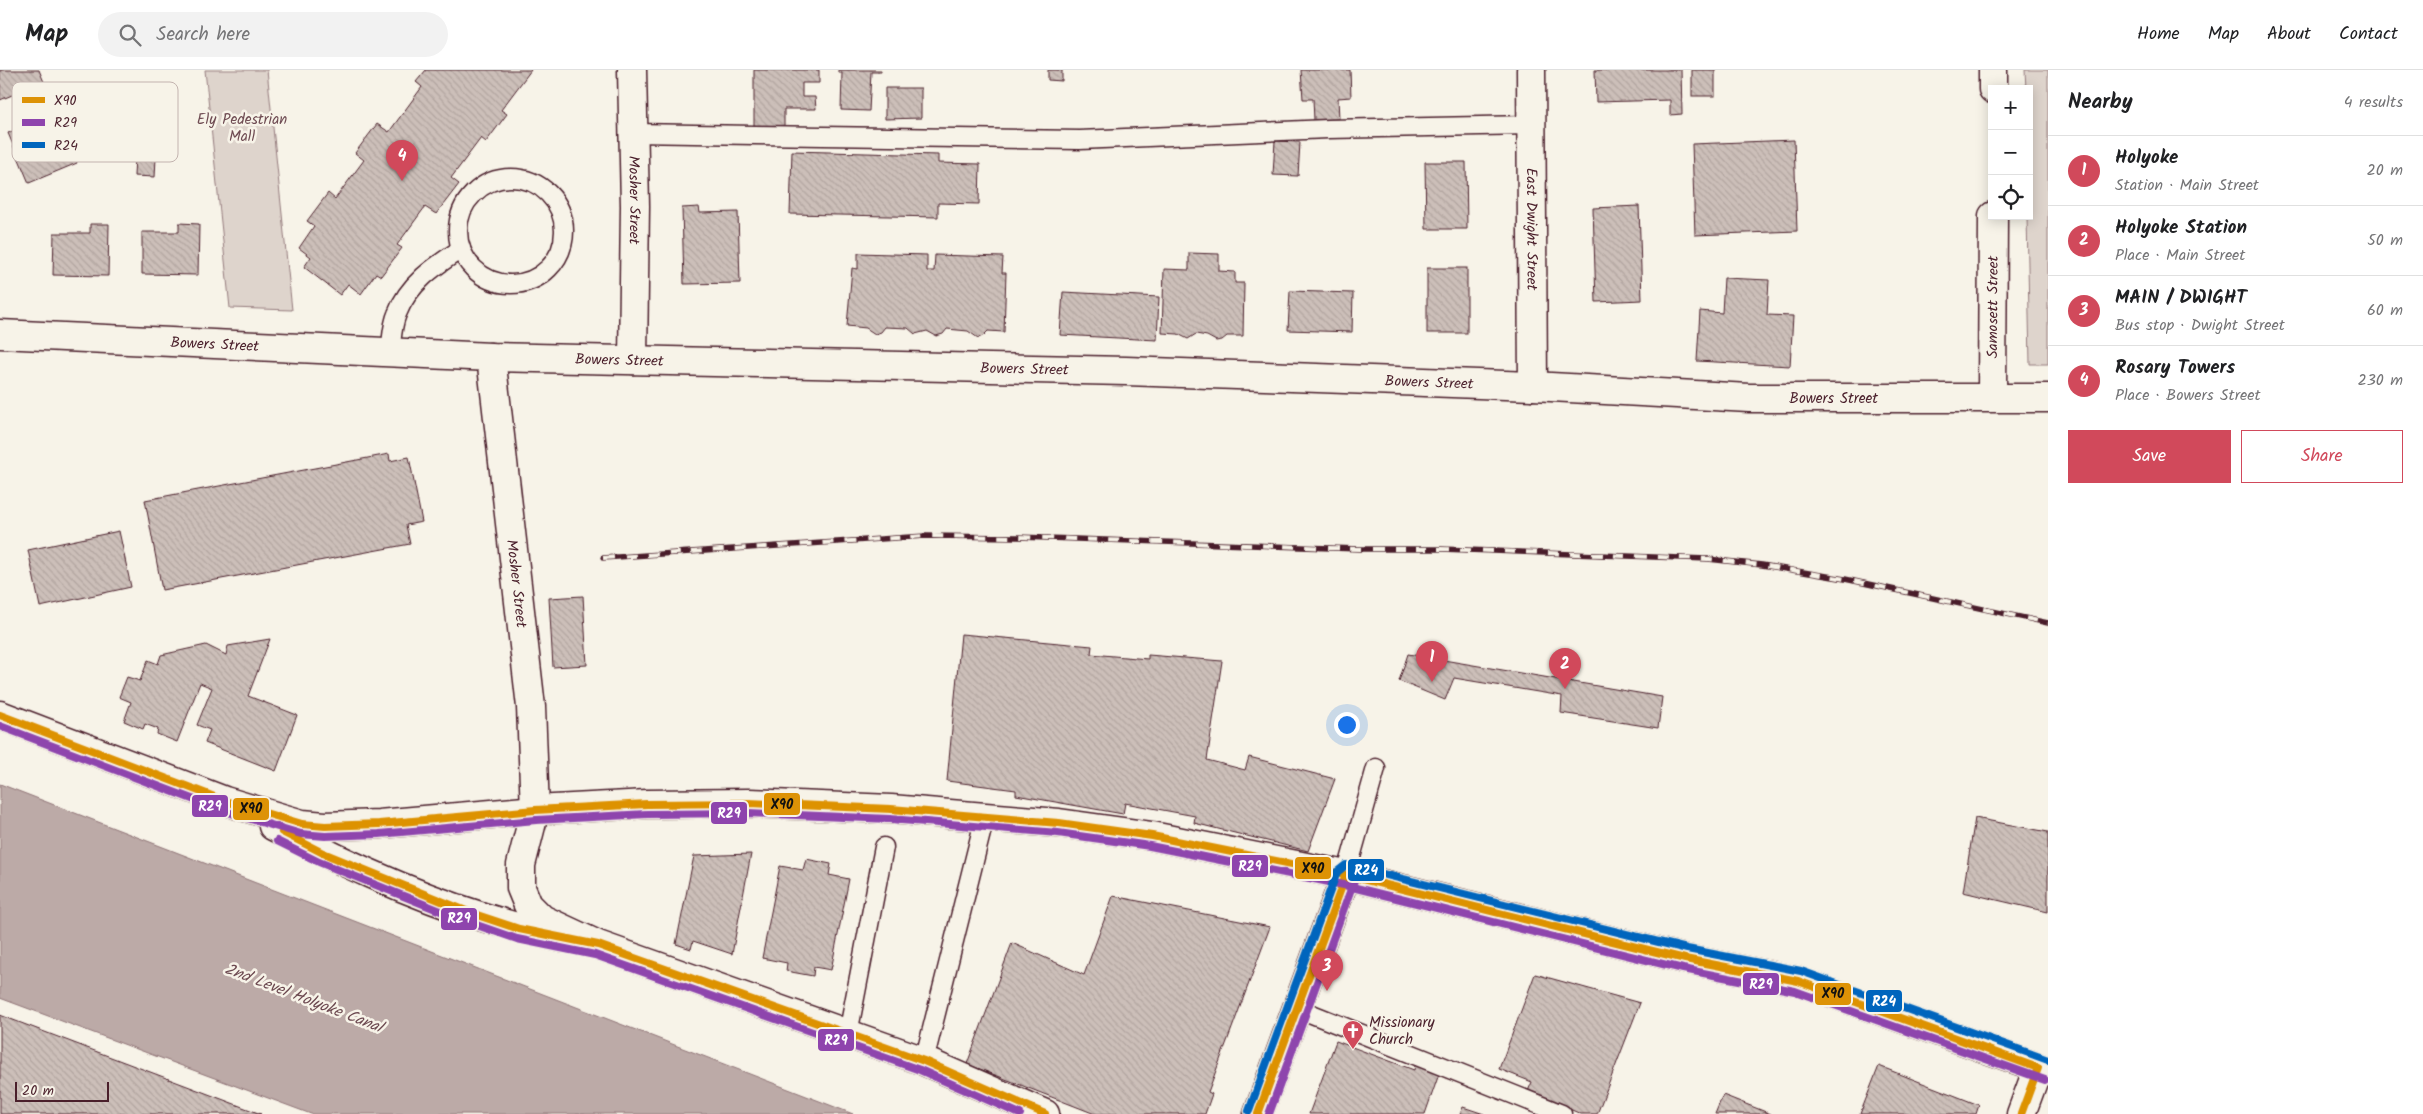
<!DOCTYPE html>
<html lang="en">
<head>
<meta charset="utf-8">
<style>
  :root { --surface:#fff; --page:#f2f2f2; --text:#202124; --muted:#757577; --line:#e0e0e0; --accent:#d1495b }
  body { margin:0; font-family:Kalam,sans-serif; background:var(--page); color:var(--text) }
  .controls { position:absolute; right:15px; top:15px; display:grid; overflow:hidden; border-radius:0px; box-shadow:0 2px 12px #0003 }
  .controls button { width:45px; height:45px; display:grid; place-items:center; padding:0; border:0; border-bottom:1px solid var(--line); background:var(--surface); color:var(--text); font:25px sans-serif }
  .scale { position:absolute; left:15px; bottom:12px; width:94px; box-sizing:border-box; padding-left:5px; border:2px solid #4a1f2b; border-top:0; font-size:14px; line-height:18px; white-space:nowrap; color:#4a1f2b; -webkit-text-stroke:4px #f7f3e8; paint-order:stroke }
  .you { position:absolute; left:1346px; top:654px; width:18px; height:18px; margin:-12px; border:4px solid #fff; border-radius:50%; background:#1a73e8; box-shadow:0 0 0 8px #1a73e833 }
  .badge { display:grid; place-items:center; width:32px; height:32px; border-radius:50%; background:var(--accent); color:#fff; font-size:16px; font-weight:700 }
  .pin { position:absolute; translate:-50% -41px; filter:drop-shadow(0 1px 2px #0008) }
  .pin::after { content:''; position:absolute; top:26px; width:18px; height:15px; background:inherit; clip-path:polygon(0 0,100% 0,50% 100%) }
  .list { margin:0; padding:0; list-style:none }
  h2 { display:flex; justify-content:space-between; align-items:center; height:65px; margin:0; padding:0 20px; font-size:21px }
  h2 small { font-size:16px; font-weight:400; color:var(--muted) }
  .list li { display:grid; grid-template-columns:32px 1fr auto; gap:15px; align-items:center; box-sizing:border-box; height:70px; padding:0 20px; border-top:1px solid var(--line) }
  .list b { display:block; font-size:19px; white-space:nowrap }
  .list p { margin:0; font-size:16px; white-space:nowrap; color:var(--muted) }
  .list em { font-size:16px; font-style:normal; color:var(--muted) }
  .actions { display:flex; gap:10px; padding:15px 20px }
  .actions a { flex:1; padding:11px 0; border:1px solid var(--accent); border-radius:0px; text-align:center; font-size:18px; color:var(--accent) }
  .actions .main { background:var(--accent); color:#fff }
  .icon { flex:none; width:28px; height:28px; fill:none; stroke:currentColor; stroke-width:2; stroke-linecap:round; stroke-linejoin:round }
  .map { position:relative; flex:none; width:2048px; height:1044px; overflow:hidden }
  header { display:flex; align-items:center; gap:30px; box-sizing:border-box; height:70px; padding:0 25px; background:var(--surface); border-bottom:1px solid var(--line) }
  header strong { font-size:24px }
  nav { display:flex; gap:28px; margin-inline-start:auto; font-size:18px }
  .search { width:350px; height:45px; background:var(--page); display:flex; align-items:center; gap:12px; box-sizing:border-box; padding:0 18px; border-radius:28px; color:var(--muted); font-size:19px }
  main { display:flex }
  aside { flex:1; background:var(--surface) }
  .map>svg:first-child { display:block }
</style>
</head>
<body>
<header>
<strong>Map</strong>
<div class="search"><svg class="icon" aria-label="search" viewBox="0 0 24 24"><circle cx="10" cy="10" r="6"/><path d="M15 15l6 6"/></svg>Search here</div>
<nav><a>Home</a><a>Map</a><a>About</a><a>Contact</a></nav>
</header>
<main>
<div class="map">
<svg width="2048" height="1044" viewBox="0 0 2048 1044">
  <defs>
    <pattern id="building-back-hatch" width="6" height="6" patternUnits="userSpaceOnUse" patternTransform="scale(1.25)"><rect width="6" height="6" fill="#ccbfb9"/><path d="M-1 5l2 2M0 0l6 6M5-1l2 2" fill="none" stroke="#b1a49f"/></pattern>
  </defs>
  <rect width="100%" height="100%" fill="#f7f3e8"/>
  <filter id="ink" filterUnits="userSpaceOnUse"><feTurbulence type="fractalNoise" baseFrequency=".02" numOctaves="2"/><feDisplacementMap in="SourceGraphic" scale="10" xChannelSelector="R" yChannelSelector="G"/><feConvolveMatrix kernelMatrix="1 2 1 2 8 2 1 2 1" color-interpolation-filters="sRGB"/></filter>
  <g filter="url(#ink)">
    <g fill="#ded4cc" stroke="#947a7c">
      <path d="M205,0H267L292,240L230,238Z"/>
      <path d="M2025,0H2048V294H2030L2027,146H2029V19H2026Z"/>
    </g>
    <path fill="#bcaaa7" stroke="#8e7275" d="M0,714L853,1044H311L0,928Z"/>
    <g fill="url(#building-back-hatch)" stroke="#4a1f2b">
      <path d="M0,0H39L44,12L0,30Z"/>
      <path d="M426,0H531L501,40L507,44L486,72L481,68L451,108L459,114L436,144L425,137L397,175L402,178L381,206L376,203L361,224L348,214L340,225L304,197L311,187L299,178L314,156L307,151L328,123L335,129L364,90L355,83L377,54L389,62L422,17L416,12Z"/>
      <path d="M754,0H819V13H802V27H815L816,39H784V57H754Z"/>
      <path d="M838,0H881V2H871L869,41L841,40L842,3H838Z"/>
      <path d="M1048,0H1062V11L1048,10Z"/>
      <path d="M1301,0H1350L1351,27L1338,28L1339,49L1314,50L1313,29H1303Z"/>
      <path d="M1595,0H1681L1682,44L1670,45V30L1596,32Z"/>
      <rect x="1692" y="0" width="23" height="26"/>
      <path d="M885,18H921V48L885,49Z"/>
      <path d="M45,47L57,76L68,71L77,93L29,113L8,63Z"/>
      <path d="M1794,70L1797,161L1695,165L1692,74Z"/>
      <path d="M1275,71L1300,72L1298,106L1273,105Z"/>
      <path d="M792,81L938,85V93L980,94L979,134L938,133V147L790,144Z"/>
      <path d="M135,86L156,88L155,107L134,106Z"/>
      <path d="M1425,92H1466L1467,159H1426Z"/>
      <path d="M1639,136L1642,230L1596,232L1593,138Z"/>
      <path d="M699,137L700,143L738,142L740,213L684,214L682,138Z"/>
      <path d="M179,153L199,154L198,205L142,204V162H179Z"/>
      <path d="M90,154H109L108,206L53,205L54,163H90Z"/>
      <path d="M858,183L927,185V201H934L935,185L1003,187L1002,203H1006L1004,262L988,261L983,266L978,268L968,261L947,259L943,264L936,266L927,261L915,264L908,258L885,257L881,262L875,264L866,258L847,256L852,198L858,199Z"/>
      <path d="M1189,183L1219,184V201L1235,202V213H1244L1243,266H1227L1222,270L1216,271L1207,266L1196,264L1188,269L1178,264L1162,263L1164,199L1189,200Z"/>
      <rect x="1427" y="198" width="40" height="65"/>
      <path d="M1724,208L1769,210L1767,245L1793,246L1790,296L1697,291L1700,241L1722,243Z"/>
      <path d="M1290,221L1353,223L1352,262L1288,260Z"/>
      <path d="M1063,222L1159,227L1157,270L1060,265Z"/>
      <path d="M389,384L390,391L409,387L422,452L406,455L410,474L162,520L145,430Z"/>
      <path d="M119,461L131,517L40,537L28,480Z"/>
      <path d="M583,526L587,595L553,597L549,528Z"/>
      <path d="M961,564L1092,576L1091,584L1148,589V585L1222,591L1207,690L1245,700L1249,687L1335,709L1308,781L1194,753L1195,746L1125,733L1123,744L1016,725V720L947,711Z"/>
      <path d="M270,569L248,626L297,645L276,701L205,673L210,660L197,655L212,618L200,613L177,672L157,664L158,659L145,654L143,659L124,651L131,632L119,627L127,607L140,611L148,590L158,594L161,585L206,575L226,585L228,576Z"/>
      <path d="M1408,584L1662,627L1658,658L1561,643L1562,626L1454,608L1445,630L1399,611Z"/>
      <path d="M1975,748L2048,762V842L1963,822Z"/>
      <path d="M751,784L732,884L693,871L691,879L676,874L694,786Z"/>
      <path d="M806,789L831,794L829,805L849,809L831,900L814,897L813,906L786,901L787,893L762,888L780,796L803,800Z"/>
      <path d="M1113,826L1270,857L1208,1022L1212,1024L1205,1044H1095L967,994L1012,873L1084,905Z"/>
      <path d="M1535,904L1640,933L1597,1044H1581L1528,1021L1532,1012L1499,999Z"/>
      <path d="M0,945L261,1044H0Z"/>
      <path d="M1336,971L1414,1000L1415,995L1439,1004L1425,1044H1309Z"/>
      <path d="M1879,996L1979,1035L1976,1044H1860Z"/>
      <path d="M1723,1025L1771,1044H1715Z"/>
      <path d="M1463,1037L1484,1044H1460Z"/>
    </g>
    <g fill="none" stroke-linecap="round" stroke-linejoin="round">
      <g stroke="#4a1f2b" stroke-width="21">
        <g id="lane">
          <path d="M633,63L1080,70L1328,59L1531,55"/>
          <circle cx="511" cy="161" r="53"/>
          <path d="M390,282C392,270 392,255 397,244C408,214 435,196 461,179"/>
          <path d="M1346,805L1376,698"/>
          <path d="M1297,938L1562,1044"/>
          <path d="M848,964L884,777"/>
          <path d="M924,991L985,747"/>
        </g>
      </g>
      <g stroke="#4a1f2b" stroke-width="31">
        <g id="street">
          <path id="s1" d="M632,0L635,136L633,290"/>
          <path id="s2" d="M1531,0L1533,316"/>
          <path d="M1993,19V0"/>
          <path id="s3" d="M0,264L491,287L1126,301L1533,316L1749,328H2048"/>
          <path id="s4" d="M491,287L531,637L535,740"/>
          <path id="s5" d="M1992,327L1993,146"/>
          <path d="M2021,1044L2038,998"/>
        </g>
      </g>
      <g stroke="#4a1f2b" stroke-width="31">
        <g id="secondary">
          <path d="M0,645L225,731L302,754L325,756L379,754L535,740L647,734L749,733L891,739L985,747L1059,753L1152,766L1346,805L1685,889L1798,911L2048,1001"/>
          <path d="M535,740L521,795V818L528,835L542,849L598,875L924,991L1045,1044"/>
          <path d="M273,756C361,803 465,848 563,868"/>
          <path d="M1258,1044L1346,805"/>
        </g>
      </g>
      <use href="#lane" stroke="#f7f3e8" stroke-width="18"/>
      <use href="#street" stroke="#f7f3e8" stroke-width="28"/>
      <use href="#secondary" stroke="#f7f3e8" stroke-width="28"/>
      <g stroke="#4a1f2b" stroke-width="5.5">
        <path id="rail" d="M603,488L925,466L1018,467L1360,479H1441L1708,489L1762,495L1845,509L2048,553"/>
      </g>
      <use href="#rail" stroke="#f7f3e8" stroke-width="4" stroke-dasharray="11" stroke-linecap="butt"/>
      <g stroke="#f7f3e8" stroke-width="11">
        <g id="bus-1">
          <path d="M0,645L225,731L302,754L325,756L379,754L535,740L647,734L749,733L891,739L1059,753L1152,766L1346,805L1685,889L1798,911L2038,998L2021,1044"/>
          <path d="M282,762L323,783L471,843L519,859L598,875L924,991L1045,1044"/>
          <path d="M1258,1044L1346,805"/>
        </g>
      </g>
      <g stroke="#f7f3e8" stroke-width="11">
        <g id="bus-2">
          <path d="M0,656L221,740L301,764L325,766L379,764L536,750L647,744L749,743L890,749L1058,763L1150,776L1344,815L1683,899L1795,921L2045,1010"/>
          <path d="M277,771L319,792L468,852L517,869L595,885L920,1000L1020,1044"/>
          <path d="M1269,1044L1355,808"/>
        </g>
      </g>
      <g stroke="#f7f3e8" stroke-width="11">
        <path id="bus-3" d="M1249,1041L1337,802L1346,795L1687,879L1801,901L2048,990"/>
      </g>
      <use href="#bus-1" stroke="#dd9206" stroke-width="8"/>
      <use href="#bus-2" stroke="#8e44ad" stroke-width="8"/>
      <use href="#bus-3" stroke="#0065bd" stroke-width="8"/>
    </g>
  </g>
  <defs>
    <g id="church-pin" transform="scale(1.125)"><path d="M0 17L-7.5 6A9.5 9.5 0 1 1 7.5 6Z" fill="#d1495b" stroke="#f7f3e8"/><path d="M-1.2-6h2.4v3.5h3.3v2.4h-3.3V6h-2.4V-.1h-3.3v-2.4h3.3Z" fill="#fff"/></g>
  </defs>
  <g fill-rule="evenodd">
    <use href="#church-pin" x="1353" y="961"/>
  </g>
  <g text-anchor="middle" stroke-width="5" stroke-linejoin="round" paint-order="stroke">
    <g font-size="15" fill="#6f4c53" stroke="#f7f3e8">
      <text x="242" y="54">Ely Pedestrian<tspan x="242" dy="17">Mall</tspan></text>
    </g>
    <g font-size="15" fill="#4a1f2b" stroke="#f7f3e8">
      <text dy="5" stroke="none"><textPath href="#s1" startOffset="130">Mosher Street</textPath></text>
      <text dy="5" stroke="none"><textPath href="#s2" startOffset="159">East Dwight Street</textPath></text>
      <text dy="5" stroke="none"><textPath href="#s5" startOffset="90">Samosett Street</textPath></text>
      <text dy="5" stroke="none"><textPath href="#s3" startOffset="215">Bowers Street</textPath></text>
      <text dy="5" stroke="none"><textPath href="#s3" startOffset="620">Bowers Street</textPath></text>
      <text dy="5" stroke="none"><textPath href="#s3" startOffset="1025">Bowers Street</textPath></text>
      <text dy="5" stroke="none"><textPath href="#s3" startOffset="1430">Bowers Street</textPath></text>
      <text dy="5" stroke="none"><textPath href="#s3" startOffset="1835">Bowers Street</textPath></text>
      <text dy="5" stroke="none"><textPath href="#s4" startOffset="228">Mosher Street</textPath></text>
    </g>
    <g font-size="15" fill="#4a1f2b" stroke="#f7f3e8" text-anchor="start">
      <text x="1369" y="957">Missionary<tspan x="1369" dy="17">Church</tspan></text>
    </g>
    <g font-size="16" font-style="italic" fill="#6c4950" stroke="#f7f3e8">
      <text transform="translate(304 927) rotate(21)" y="6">2nd Level Holyoke Canal</text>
    </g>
  </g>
  <rect x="12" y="12" width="166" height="80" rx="8" fill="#f7f3e8" stroke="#c3b3af" stroke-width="1"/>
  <rect x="22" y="27" width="23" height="6" fill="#dd9206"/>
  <rect x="22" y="49" width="23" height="7" fill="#8e44ad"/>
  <rect x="22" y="72" width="23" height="6" fill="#0065bd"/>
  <g font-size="14" fill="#4a1f2b">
    <text x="54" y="35">X90</text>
    <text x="54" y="57">R29</text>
    <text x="54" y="80">R24</text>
  </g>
  <g stroke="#f7f3e8" stroke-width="2">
    <rect x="763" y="722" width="38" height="24" rx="5" fill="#dd9206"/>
    <rect x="191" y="724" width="38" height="24" rx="5" fill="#8e44ad"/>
    <rect x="232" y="727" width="38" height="24" rx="5" fill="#dd9206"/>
    <rect x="710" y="731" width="38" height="24" rx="5" fill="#8e44ad"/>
    <rect x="1231" y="784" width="38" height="24" rx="5" fill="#8e44ad"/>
    <rect x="1294" y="786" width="38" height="24" rx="5" fill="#dd9206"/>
    <rect x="1347" y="788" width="38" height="24" rx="5" fill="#0065bd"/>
    <rect x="440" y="837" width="38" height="24" rx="5" fill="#8e44ad"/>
    <rect x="1742" y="902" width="38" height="24" rx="5" fill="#8e44ad"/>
    <rect x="1814" y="912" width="38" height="24" rx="5" fill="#dd9206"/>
    <rect x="1865" y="919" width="38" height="24" rx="5" fill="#0065bd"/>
    <rect x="817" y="958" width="38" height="24" rx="5" fill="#8e44ad"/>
  </g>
  <g font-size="14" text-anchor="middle" font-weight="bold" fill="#fff">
    <text x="210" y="741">R29</text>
    <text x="729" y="748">R29</text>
    <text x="1250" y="801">R29</text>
    <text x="1366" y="805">R24</text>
    <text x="459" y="853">R29</text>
    <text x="1761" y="919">R29</text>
    <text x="1884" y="936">R24</text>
    <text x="836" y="975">R29</text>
  </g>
  <g font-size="14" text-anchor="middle" font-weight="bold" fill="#111">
    <text x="782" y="739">X90</text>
    <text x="251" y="743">X90</text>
    <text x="1313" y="803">X90</text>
    <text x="1833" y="928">X90</text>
  </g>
</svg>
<div class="controls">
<button>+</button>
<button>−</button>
<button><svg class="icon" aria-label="locate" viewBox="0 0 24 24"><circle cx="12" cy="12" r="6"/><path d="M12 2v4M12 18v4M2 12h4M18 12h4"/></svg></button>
</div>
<div class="scale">20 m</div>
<div class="you"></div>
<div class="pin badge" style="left:1432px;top:612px">1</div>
<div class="pin badge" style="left:1565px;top:619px">2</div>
<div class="pin badge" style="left:1327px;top:921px">3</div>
<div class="pin badge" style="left:402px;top:111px">4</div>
</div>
<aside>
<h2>Nearby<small>4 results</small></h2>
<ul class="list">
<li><span class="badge">1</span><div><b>Holyoke</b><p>Station · Main Street</p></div><em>20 m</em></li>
<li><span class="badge">2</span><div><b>Holyoke Station</b><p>Place · Main Street</p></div><em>50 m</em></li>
<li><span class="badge">3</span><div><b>MAIN / DWIGHT</b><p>Bus stop · Dwight Street</p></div><em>60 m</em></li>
<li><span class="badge">4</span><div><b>Rosary Towers</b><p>Place · Bowers Street</p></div><em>230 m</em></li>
</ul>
<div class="actions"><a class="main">Save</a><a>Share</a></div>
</aside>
</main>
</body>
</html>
